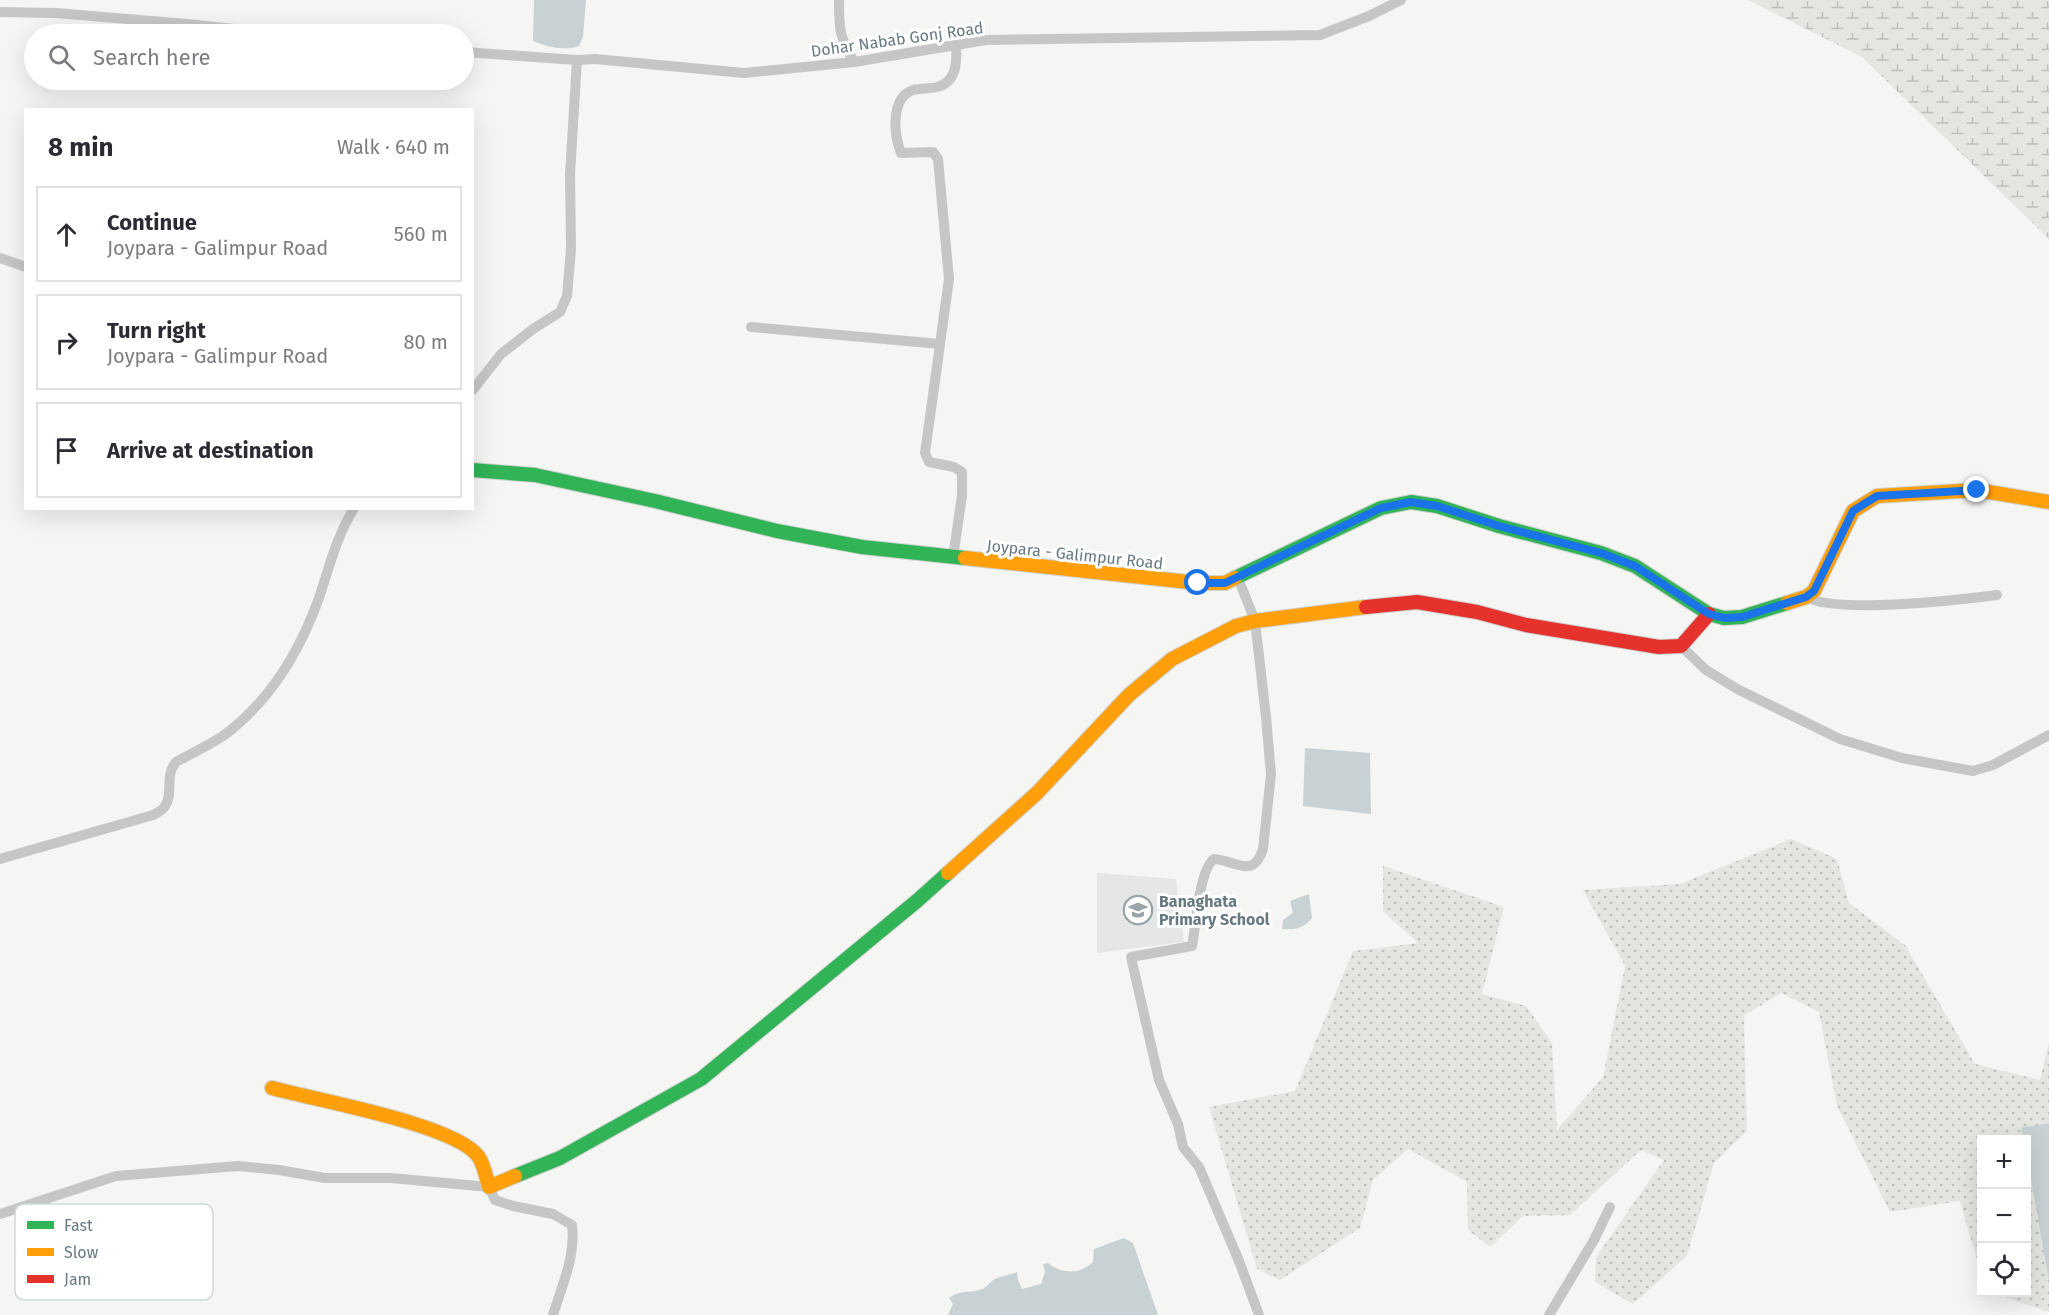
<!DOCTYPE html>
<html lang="en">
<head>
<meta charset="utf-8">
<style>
  :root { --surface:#fff; --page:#f7f7f7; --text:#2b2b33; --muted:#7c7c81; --line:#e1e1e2 }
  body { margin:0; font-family:"Fira Sans",sans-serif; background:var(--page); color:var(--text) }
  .controls { position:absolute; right:18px; bottom:18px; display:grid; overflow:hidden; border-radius:0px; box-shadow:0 6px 24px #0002 }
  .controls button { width:54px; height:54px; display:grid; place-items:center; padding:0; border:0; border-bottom:2px solid var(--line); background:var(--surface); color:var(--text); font:30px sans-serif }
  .stop { position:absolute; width:18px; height:18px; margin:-14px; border:4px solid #1a73e8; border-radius:50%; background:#fff }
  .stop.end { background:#1a73e8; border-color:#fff; box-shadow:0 2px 6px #0008 }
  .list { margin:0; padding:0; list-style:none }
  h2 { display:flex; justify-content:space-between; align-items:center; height:78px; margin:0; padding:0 24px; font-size:26px }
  h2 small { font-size:20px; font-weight:400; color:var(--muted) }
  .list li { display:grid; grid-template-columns:39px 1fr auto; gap:18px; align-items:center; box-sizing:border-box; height:96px; margin:0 12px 12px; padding:0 12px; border:2px solid var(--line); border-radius:0px }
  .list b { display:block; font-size:22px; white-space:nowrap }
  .list p { margin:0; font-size:20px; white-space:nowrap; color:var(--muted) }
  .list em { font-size:20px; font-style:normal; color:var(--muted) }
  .icon { flex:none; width:33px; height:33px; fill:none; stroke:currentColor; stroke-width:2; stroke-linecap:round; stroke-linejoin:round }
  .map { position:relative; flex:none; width:2049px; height:1315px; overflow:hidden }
  .search { position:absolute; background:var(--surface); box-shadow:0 6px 24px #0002; left:24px; top:24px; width:450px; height:66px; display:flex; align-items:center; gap:15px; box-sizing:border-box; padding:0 21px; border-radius:33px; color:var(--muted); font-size:22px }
  .panel { position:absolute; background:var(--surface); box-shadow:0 6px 24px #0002; left:24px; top:108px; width:450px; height:402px; border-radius:0px }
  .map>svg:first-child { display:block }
</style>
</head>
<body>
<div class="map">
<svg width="2049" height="1315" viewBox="0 0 2049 1315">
  <defs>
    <pattern id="grass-dots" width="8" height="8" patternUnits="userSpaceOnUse" patternTransform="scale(1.5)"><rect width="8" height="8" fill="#e4e6e1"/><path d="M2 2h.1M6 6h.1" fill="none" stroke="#bdbfbc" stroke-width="1.8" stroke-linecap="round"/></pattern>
    <pattern id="wetland-marsh" width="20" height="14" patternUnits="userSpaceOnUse" patternTransform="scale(1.5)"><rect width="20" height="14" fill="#e4e6e1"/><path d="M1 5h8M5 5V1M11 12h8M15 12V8" fill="none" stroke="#bdbfbc"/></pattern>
  </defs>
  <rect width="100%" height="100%" fill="#f5f5f4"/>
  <path fill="#e5e6e6" d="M1097,873L1176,879L1184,942L1097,953Z"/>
  <path fill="url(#grass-dots)" d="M1791,839L1837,859L1849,903L1905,945L1975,1064L2040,1080L2049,1042V1312L1993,1293L2026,1292V1140H1982L1981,1273L1960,1201L1890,1212L1837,1106L1819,1012L1781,993L1744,1016L1747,1131L1714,1163L1687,1256L1633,1304L1595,1282L1596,1257L1664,1160L1641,1150L1570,1215L1523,1216L1490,1247L1468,1230L1467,1182L1408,1149L1373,1180L1360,1228L1280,1280L1257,1269L1209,1107L1295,1091L1353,951L1418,943L1383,911V866L1504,907L1482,994L1526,1006L1552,1043L1557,1130L1603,1077L1625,966L1583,890L1680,884Z"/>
  <path fill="url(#wetland-marsh)" d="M1748,0H2049V239L1862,57Z"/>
  <g fill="#c8d1d3">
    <path d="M534,0H586L583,37L579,46C564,51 547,47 533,41Z"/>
    <path d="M1305,748L1370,753L1371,814L1303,806Z"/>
    <path d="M1309,894L1312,918C1303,929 1295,930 1282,929L1283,920L1293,913L1290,901Z"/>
    <path d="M2049,1123V1281L2027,1156L2026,1140L2024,1139L2021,1128Z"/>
    <path d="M1124,1238L1133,1243L1158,1315H948L953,1304L949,1298C961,1289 969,1294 982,1289C987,1287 989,1283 993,1280C1000,1276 1010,1275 1017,1272L1018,1280L1022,1289L1041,1284L1045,1272L1043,1264L1048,1263C1061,1274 1079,1275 1093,1262L1094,1249Z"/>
  </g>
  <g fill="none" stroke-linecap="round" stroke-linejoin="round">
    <g stroke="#d0d2d2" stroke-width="16">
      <g id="fast">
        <path d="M472,470L535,475L655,501L777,531L862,547L965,558"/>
        <path d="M1235,578L1381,508L1411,502L1437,506L1499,526L1601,553L1635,566L1709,614L1724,618L1742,617L1787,603"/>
        <path d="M515,1176L560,1158L701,1079L918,900L948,873"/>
      </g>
    </g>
    <g stroke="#d0d2d2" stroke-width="16">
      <g id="slow">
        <path d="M965,558L1198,583H1225L1235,578"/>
        <path d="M1787,603L1806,597L1814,591L1853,511L1877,496L1977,490L2049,502"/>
        <path d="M948,873L1037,793L1129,695L1172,659L1236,626L1255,621L1366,607"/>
        <path d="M272,1088C315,1100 454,1124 478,1156C484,1164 486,1177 489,1187L515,1176"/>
      </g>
    </g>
    <g stroke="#d0d2d2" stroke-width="16">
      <path id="jam" d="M1366,607L1417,602L1477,612L1526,625L1659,647L1681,646L1709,614"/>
    </g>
    <g stroke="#c5c7c7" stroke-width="10">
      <path d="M839,0C839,29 839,36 854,62"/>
      <path d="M0,12L56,13L187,24L282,34"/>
      <path d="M464,52L577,60L595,59L744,73L854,62L986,40L1320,35L1369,16L1401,0"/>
      <path d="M0,258L26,267"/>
      <path d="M751,327L940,344"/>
      <path d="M472,391L501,354L533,329L560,312L567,296L571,249L570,174L577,60"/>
      <path d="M953,558L962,495V472L954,467L929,462L925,453L949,279L938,159L933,152L901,153C894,135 890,98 913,90C921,88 929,89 937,87C957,82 957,62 956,45"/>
      <path d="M1238,578L1255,621L1266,717L1271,774L1263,849C1253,880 1235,860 1214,859C1199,870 1196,926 1192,946L1131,957L1159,1080L1178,1124L1183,1147L1199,1167L1239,1261L1259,1315"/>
      <path d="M1806,597C1836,614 1959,600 1997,595"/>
      <path d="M1681,646L1706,670L1739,690L1840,739L1902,758L1973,771L1993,765L2049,735"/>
      <path d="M0,859L153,815C157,813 163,810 165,806C174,794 164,776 176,762C194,752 215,743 231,730C273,696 301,648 319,598C330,565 336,538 354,508"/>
      <path d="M0,1214L116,1176L238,1166L279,1170L325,1178H391L489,1187L495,1200L513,1206L553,1214L572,1225C576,1256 562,1285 553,1315"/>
      <path d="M1549,1315L1594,1240L1610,1207"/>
    </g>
    <use href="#fast" stroke="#30b455" stroke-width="14"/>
    <use href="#slow" stroke="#ff9f0a" stroke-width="14"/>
    <use href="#jam" stroke="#e5322d" stroke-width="14"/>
  </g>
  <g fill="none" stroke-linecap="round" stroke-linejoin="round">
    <path stroke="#1a73e8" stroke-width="8" d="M1198,583H1225L1381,508L1411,502L1437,506L1499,526L1601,553L1635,566L1709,614L1724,618L1742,617L1806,597L1814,591L1853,511L1877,496L1977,490"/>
  </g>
  <defs>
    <g id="school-ring" transform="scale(1.5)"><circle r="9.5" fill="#fff" stroke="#99a4a9" stroke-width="1.5"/><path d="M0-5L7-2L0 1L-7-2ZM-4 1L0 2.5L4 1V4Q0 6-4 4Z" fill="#99a4a9"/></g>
  </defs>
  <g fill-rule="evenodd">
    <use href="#school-ring" x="1138" y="910"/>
  </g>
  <g text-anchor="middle" stroke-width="6" stroke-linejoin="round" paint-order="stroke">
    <g font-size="16" fill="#677981" stroke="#fff">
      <text transform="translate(897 39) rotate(-8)" y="6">Dohar Nabab Gonj Road</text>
      <text transform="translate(1075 554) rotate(6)" y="6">Joypara - Galimpur Road</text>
    </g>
    <g font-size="16" font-weight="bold" fill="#677981" stroke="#fff" text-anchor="start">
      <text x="1159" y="907">Banaghata<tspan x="1159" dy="18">Primary School</tspan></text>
    </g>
  </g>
  <rect x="15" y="1204" width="198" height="96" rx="9" fill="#fff" stroke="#d1d7d9" stroke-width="1.5"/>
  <rect x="27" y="1221" width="27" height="8" fill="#30b455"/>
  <rect x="27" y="1248" width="27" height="8" fill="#ff9f0a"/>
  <rect x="27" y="1275" width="27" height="8" fill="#e5322d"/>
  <g font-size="16" fill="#677981">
    <text x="64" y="1231">Fast</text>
    <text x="64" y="1258">Slow</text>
    <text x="64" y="1285">Jam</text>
  </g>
</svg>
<div class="controls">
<button>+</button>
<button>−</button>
<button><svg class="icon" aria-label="locate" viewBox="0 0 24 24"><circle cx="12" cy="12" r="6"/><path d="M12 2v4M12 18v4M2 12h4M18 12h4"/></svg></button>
</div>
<div class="stop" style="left:1198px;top:583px"></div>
<div class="stop end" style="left:1977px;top:490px"></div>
<div class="search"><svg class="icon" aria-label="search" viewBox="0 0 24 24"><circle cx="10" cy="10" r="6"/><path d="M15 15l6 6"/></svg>Search here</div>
<section class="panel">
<h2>8 min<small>Walk · 640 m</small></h2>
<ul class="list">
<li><svg class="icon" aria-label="ahead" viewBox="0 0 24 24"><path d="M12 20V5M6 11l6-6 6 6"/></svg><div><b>Continue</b><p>Joypara - Galimpur Road</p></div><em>560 m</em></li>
<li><svg class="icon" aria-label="right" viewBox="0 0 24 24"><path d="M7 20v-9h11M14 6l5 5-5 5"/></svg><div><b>Turn right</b><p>Joypara - Galimpur Road</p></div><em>80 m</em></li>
<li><svg class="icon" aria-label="arrive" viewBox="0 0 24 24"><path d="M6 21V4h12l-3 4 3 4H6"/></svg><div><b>Arrive at destination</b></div></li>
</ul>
</section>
</div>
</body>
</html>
